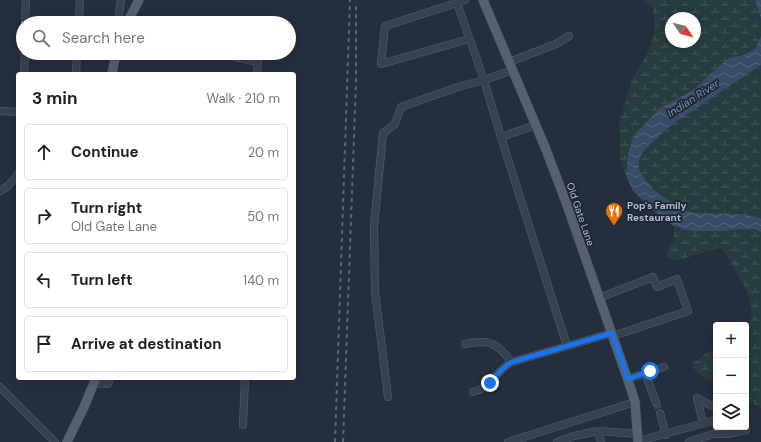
<!DOCTYPE html>
<html lang="en">
<head>
<meta charset="utf-8">
<style>
  :root { --surface:#fff; --page:#f6f6f6; --text:#202124; --muted:#757577; --line:#e0e0e0 }
  body { margin:0; font-family:"DM Sans",sans-serif; background:var(--page); color:var(--text) }
  .controls { position:absolute; right:12px; bottom:12px; display:grid; overflow:hidden; border-radius:4px; box-shadow:0 2px 10px #0003 }
  .controls button { width:36px; height:36px; display:grid; place-items:center; padding:0; border:0; border-bottom:1px solid var(--line); background:var(--surface); color:var(--text); font:20px sans-serif }
  .compass { position:absolute; left:665px; top:12px; width:36px; height:36px; border-radius:50%; background:var(--surface); box-shadow:0 2px 10px #0003; rotate:125deg }
  .stop { position:absolute; width:12px; height:12px; margin:-9px; border:3px solid #1a73e8; border-radius:50%; background:#fff }
  .stop.end { background:#1a73e8; border-color:#fff; box-shadow:0 1px 4px #0008 }
  .list { margin:0; padding:0; list-style:none }
  h2 { display:flex; justify-content:space-between; align-items:center; height:52px; margin:0; padding:0 16px; font-size:17px }
  h2 small { font-size:13px; font-weight:400; color:var(--muted) }
  .list li { display:grid; grid-template-columns:26px 1fr auto; gap:12px; align-items:center; box-sizing:border-box; height:56px; margin:0 8px 8px; padding:0 8px; border:1px solid var(--line); border-radius:4px }
  .list b { display:block; font-size:15px; white-space:nowrap }
  .list p { margin:0; font-size:13px; white-space:nowrap; color:var(--muted) }
  .list em { font-size:13px; font-style:normal; color:var(--muted) }
  .icon { flex:none; width:22px; height:22px; fill:none; stroke:currentColor; stroke-width:2; stroke-linecap:round; stroke-linejoin:round }
  .map { position:relative; flex:none; width:761px; height:442px; overflow:hidden }
  .search { position:absolute; background:var(--surface); box-shadow:0 2px 10px #0003; left:16px; top:16px; width:280px; height:44px; display:flex; align-items:center; gap:10px; box-sizing:border-box; padding:0 14px; border-radius:22px; color:var(--muted); font-size:15px }
  .panel { position:absolute; background:var(--surface); box-shadow:0 2px 10px #0003; left:16px; top:72px; width:280px; height:308px; border-radius:4px }
  .map>svg:first-child { display:block }
</style>
</head>
<body>
<div class="map">
<svg width="761" height="442" viewBox="0 0 761 442">
  <defs>
    <pattern id="wetland-marsh" width="20" height="14" patternUnits="userSpaceOnUse"><rect width="20" height="14" fill="#263c3f"/><path d="M1 5h8M5 5V1M11 12h8M15 12V8" fill="none" stroke="#435659"/></pattern>
    <pattern id="water-waves" width="16" height="10" patternUnits="userSpaceOnUse"><rect width="16" height="10" fill="#394c67"/><path d="M0 5q4-4 8 0t8 0" fill="none" stroke="#53647b"/></pattern>
  </defs>
  <rect width="100%" height="100%" fill="#242f3e"/>
  <g fill="url(#wetland-marsh)" fill-rule="evenodd">
    <path d="M644,0H755L761,19V36L755,49L744,55L729,58L711,73L696,88L660,108L628,153L626,176L620,158V133L619,124L632,79L646,56L652,41L655,26L653,9ZM671,18H695V42H671Z"/>
    <path d="M761,65V219L758,217L711,213H694L682,209L655,191L643,178L639,170V160L644,150L670,126Z"/>
    <path d="M674,226L692,231H723L741,229H755L761,232V408L753,403H746V329C761,310 743,284 733,267C728,259 728,252 718,248L679,260L670,259L666,254L670,244L674,240Z"/>
    <path d="M716,350V384L698,373L693,368V363L708,352Z"/>
  </g>
  <g fill="url(#water-waves)">
    <path d="M755,0H761V19Z"/>
    <path d="M761,36V65L670,126L644,150L639,160V170L644,178L655,191L682,209L694,213L737,214L758,217L761,219V232L755,229H741L723,231H692L674,226L657,214L633,191L626,176L628,153L634,135L660,108L696,88L711,73L729,58L744,55L755,49Z"/>
  </g>
  <g fill="none" stroke-linecap="round" stroke-linejoin="round">
    <path stroke="#3a4453" stroke-width="7" stroke-dasharray="7 3.5" stroke-linecap="butt" d="M656,402L660,413"/>
    <g stroke="#565f6c" stroke-width="8">
      <g id="minor">
        <path d="M456,0L457,3L385,26L381,64L469,39"/>
        <path d="M25,23L26,0"/>
        <path d="M79,23L80,0"/>
        <path d="M118,23L121,0"/>
        <path d="M217,53L258,62L257,74"/>
        <path d="M509,62L556,44L569,36"/>
        <path d="M24,74L25,53"/>
        <path d="M76,74L77,53"/>
        <path d="M0,111L18,112"/>
        <path d="M536,125L501,137L567,346"/>
        <path d="M501,137L484,80L512,70"/>
        <path d="M0,191L8,186L18,174"/>
        <path d="M599,298L653,277L657,287L677,279L688,311L613,336"/>
        <path d="M465,344C491,339 495,342 512,362"/>
        <path d="M645,373L656,402"/>
        <path d="M628,379L664,367"/>
        <path d="M94,383L108,384L110,378"/>
        <path d="M0,387L55,442"/>
        <path d="M473,392C494,386 494,371 512,362L612,333"/>
        <path d="M388,397L375,292L374,226L383,133L395,124L401,107L458,87L484,80L457,3L465,0"/>
        <path d="M660,413L666,435"/>
        <path d="M703,423L697,398L716,408"/>
        <path d="M243,425L245,378"/>
        <path d="M598,431L601,442"/>
        <path d="M638,441L716,420"/>
        <path d="M508,442L635,402"/>
        <path d="M557,442L574,436L598,431L638,434"/>
        <path d="M689,442L713,434H727L746,430"/>
      </g>
    </g>
    <g stroke="#414a57" stroke-width="10">
      <g id="major">
        <path d="M483,0L545,147L567,205L630,386L635,402L638,442"/>
        <path d="M127,23L139,0"/>
        <path d="M112,74L116,53"/>
        <path d="M67,442L84,407L96,378"/>
      </g>
    </g>
    <use href="#minor" stroke="#38414e" stroke-width="7"/>
    <use href="#major" stroke="#56606e" stroke-width="9"/>
    <g stroke="#5a6575" stroke-width="2" stroke-dasharray="4 4" stroke-linecap="butt">
      <path d="M335,442L350,0"/>
      <path d="M343,442L356,81V2"/>
    </g>
  </g>
  <g fill="none" stroke-linecap="round" stroke-linejoin="round">
    <path stroke="#1a73e8" stroke-width="5" d="M490,383C497,375 502,367 512,362L612,333L628,379L650,371"/>
  </g>
  <defs>
    <g id="restaurant-pin" transform="scale(0.9)"><path d="M0 17L-7.5 6A9.5 9.5 0 1 1 7.5 6Z" fill="#e8710a" stroke="#1d2633"/><path d="M-5-6h1v4h1v-4h1v4h1v-4h1v5L-1.5 .5V6h-2V.5L-5-1ZM5-6V6H3V1.5H1.5Q1.5-4 5-6Z" fill="#fff"/></g>
  </defs>
  <g fill-rule="evenodd">
    <use href="#restaurant-pin" x="614" y="211"/>
  </g>
  <g text-anchor="middle" stroke-width="3.5" stroke-linejoin="round" paint-order="stroke">
    <g font-size="10" font-weight="bold" fill="#b4bcc9" stroke="#1d2633" text-anchor="start">
      <text x="627" y="209">Pop's Family<tspan x="627" dy="12">Restaurant</tspan></text>
    </g>
    <g font-size="10" fill="#b4bcc9" stroke="#1d2633">
      <text transform="translate(581 214) rotate(71)" y="4">Old Gate Lane</text>
    </g>
    <g font-size="11" font-style="italic" fill="#7c92b1" stroke="#1d2633">
      <text transform="translate(693 98) rotate(-33)" y="4">Indian River</text>
    </g>
  </g>
</svg>
<div class="controls">
<button>+</button>
<button>−</button>
<button><svg class="icon" aria-label="layers" viewBox="0 0 24 24"><path d="M12 4l9 5-9 5-9-5zM3 14l9 5 9-5"/></svg></button>
</div>
<svg class="compass" viewBox="-18 -18 36 36"><path d="M0-13l5 13h-10z" fill="#e53935"/><path d="M0 13l5-13h-10z" fill="#757577"/></svg>
<div class="stop" style="left:650px;top:371px"></div>
<div class="stop end" style="left:490px;top:383px"></div>
<div class="search"><svg class="icon" aria-label="search" viewBox="0 0 24 24"><circle cx="10" cy="10" r="6"/><path d="M15 15l6 6"/></svg>Search here</div>
<section class="panel">
<h2>3 min<small>Walk · 210 m</small></h2>
<ul class="list">
<li><svg class="icon" aria-label="ahead" viewBox="0 0 24 24"><path d="M12 20V5M6 11l6-6 6 6"/></svg><div><b>Continue</b></div><em>20 m</em></li>
<li><svg class="icon" aria-label="right" viewBox="0 0 24 24"><path d="M7 20v-9h11M14 6l5 5-5 5"/></svg><div><b>Turn right</b><p>Old Gate Lane</p></div><em>50 m</em></li>
<li><svg class="icon" aria-label="left" viewBox="0 0 24 24"><path d="M17 20v-9H6M10 6l-5 5 5 5"/></svg><div><b>Turn left</b></div><em>140 m</em></li>
<li><svg class="icon" aria-label="arrive" viewBox="0 0 24 24"><path d="M6 21V4h12l-3 4 3 4H6"/></svg><div><b>Arrive at destination</b></div></li>
</ul>
</section>
</div>
</body>
</html>
